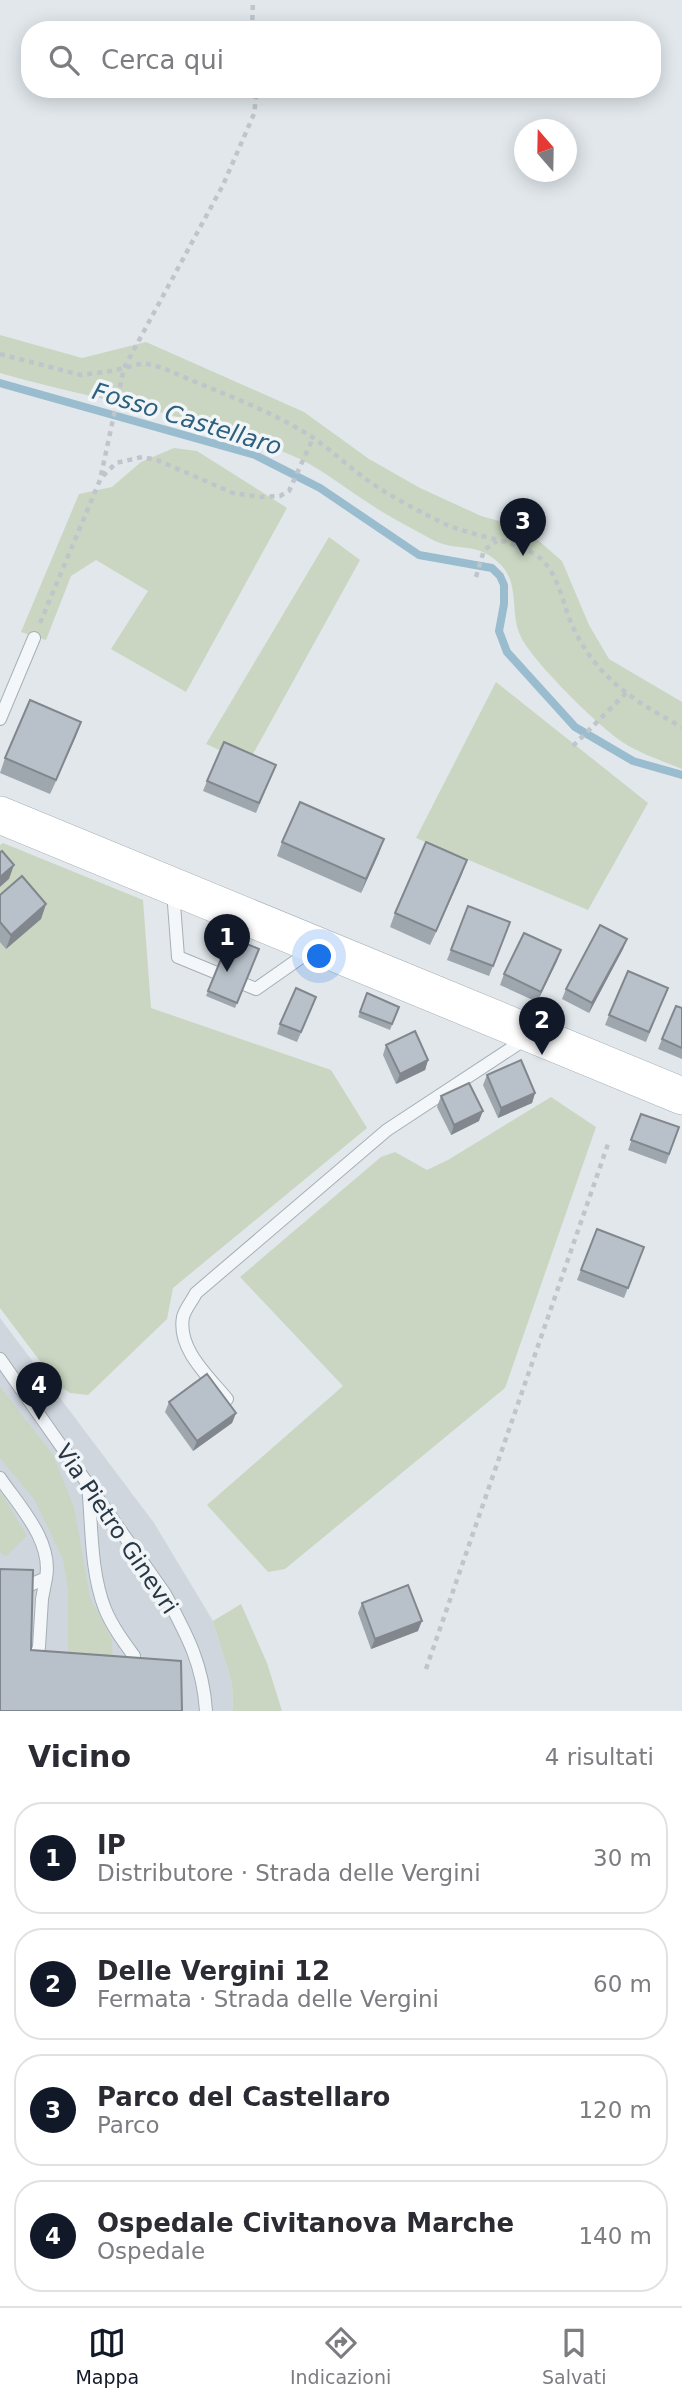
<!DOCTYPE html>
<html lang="it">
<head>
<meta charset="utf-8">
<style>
  :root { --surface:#fff; --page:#f7f7f7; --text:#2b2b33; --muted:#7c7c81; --line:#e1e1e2; --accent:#111827 }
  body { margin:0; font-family:"DejaVu Sans",sans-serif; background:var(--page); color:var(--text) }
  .compass { position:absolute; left:514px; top:119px; width:63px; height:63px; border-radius:50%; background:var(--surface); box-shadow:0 4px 18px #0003; rotate:340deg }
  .you { position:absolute; left:320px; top:957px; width:24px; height:24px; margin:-18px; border:5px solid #fff; border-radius:50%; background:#1a73e8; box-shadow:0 0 0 10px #1a73e833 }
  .badge { display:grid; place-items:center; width:46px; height:46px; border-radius:50%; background:var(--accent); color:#fff; font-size:23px; font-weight:700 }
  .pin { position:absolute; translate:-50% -58px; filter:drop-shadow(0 2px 4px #0008) }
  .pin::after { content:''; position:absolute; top:37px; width:24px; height:21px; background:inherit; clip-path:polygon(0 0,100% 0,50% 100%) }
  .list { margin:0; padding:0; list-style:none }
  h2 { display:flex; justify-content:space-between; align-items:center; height:91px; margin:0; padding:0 28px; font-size:30px }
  h2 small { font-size:23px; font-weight:400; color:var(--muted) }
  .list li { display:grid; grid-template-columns:46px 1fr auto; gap:21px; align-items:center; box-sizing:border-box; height:112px; margin:0 14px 14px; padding:0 14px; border:2px solid var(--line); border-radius:28px }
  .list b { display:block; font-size:26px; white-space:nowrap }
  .list p { margin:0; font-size:23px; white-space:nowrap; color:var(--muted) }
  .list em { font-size:23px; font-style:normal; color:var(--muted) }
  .icon { flex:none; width:38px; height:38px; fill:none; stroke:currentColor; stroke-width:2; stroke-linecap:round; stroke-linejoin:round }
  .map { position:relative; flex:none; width:682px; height:1711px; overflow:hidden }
  .search { position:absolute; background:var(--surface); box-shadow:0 4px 18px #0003; left:21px; right:21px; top:21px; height:77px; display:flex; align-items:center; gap:18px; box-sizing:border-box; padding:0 24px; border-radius:28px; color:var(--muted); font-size:26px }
  .sheet { height:595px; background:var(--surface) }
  nav { display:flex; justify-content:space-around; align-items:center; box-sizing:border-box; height:98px; border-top:2px solid var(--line); background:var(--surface); font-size:19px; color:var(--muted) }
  nav a { display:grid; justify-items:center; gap:4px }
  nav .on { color:var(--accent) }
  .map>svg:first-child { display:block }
</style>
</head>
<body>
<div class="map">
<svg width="682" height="1711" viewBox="0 0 682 1711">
  <rect width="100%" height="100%" fill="#e1e7eb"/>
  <path fill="#cfd6de" d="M0,1318L154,1523L213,1621L232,1683L233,1711H0Z"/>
  <g fill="#cad6c1">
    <path d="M0,335L82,358L146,342L304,412L369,459L420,488L481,516L524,528L562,561L589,625L609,659L682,702V769C663,761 641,754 624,743C600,728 533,662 521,637C509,613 521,583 499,563C475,540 456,553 431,539C410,527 387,516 367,502C345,488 323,470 300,459C205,415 100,402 0,373Z"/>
    <path d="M174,448L197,451L287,508L186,692L111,649L148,591L96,560L71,576L46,640L21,632L79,494L112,487L141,462Z"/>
    <path d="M329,537L360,560L248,763L206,744Z"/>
    <path d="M496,682L648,803L588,910L416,838Z"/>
    <path d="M3,843L143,900L151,1008L331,1070L367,1128L173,1288L167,1319L88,1395L70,1393L58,1385L0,1308V887L9,879L0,869V845Z"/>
    <path d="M551,1097L596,1127L505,1388L285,1569L268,1572L207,1505L343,1386L240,1277L381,1157L395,1152L427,1170L448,1160Z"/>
    <path d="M0,1387L53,1455L74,1507L90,1597L112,1640L113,1668L68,1665V1590L63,1559L34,1499L0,1458Z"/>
    <path d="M0,1490L27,1536L5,1557L0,1552Z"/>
    <path d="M241,1604L267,1663L282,1711H233L232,1683L213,1621Z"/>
  </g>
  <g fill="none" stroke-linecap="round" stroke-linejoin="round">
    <path stroke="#99bccf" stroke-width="8" d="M0,383L255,455L320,488L419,555L492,568L500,576L504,585V604L499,631L507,652L575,727L633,761L682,775"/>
    <g stroke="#a5afb6" stroke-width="14">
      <g id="service">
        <path d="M0,719L34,638"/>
        <path d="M173,891L178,957L256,989L313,949"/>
        <path d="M0,1359L165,1594C187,1635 203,1664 206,1711"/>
        <path d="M227,1399C209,1377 177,1349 183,1317C185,1309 192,1301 196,1293L387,1130L527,1038"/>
        <path d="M0,1478C19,1506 53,1541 46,1578L30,1585L0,1584"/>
        <path d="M88,1484C92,1524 90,1571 105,1609C112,1626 123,1641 134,1656"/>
        <path d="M27,1656L37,1653L39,1647L42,1599L46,1578"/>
      </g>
    </g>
    <g stroke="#a5afb6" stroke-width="38">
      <path id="secondary" d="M0,815L682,1096"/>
    </g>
    <g stroke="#bfc5ca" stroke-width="4.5" stroke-dasharray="5 5" stroke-linecap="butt">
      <path d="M252,30L253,0"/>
      <path d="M0,354L81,375L112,371L144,363L163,368C212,390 267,408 312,437C331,450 348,466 367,480C388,495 422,513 445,524C473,537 518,540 540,558C559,575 562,602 572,625C595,676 633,701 682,727"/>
      <path d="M103,476L116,463L142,457L157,460L233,493L260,497L280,496L289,491L313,438"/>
      <path d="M476,577L484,550L497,541"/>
      <path d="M40,623L100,480L124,368L223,185L254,114L257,89"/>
      <path d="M573,746L626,693"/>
      <path d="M426,1669L608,1144"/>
    </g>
    <use href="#service" stroke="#f4f7f9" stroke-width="12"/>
    <use href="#secondary" stroke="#fff" stroke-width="37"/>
  </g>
  <g fill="#9ea6ae">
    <path d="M76,736L50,794L0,773L5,758Z"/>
    <path d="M276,765L256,813L203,791L207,781Z"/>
    <path d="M282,842L379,853L361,893L277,856Z"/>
    <path d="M462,874L430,945L390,927L395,913Z"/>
    <path d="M0,895L46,904L41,919L6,949L0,942Z"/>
    <path d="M468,906L510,922L489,976L447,960Z"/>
    <path d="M230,937L259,949L235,1008L206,996Z"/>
    <path d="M627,939L623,949L589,1013L562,999L566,989Z"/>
    <path d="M561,950L557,961L537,1002L500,985L504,974Z"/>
    <path d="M668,988L646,1042L605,1025L609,1015Z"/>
    <path d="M367,993L399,1007L390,1030L358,1017Z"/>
    <path d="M316,997L297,1042L277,1034L280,1024Z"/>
    <path d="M682,1008V1059L658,1049L662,1039Z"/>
    <path d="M386,1045L428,1060L425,1070L396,1084L383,1055Z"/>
    <path d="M487,1075L535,1093L532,1103L498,1118L483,1085Z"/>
    <path d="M441,1096L479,1121L451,1135L437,1107Z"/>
    <path d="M641,1114L679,1127L666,1164L628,1150Z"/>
    <path d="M597,1229L644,1247L624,1298L577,1280Z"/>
    <path d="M169,1402L236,1413L232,1423L193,1451L165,1412Z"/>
    <path d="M362,1603L418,1631L371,1649L358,1613Z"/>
  </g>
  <g fill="#81878d">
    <path d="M81,722L76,736L50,794L56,780Z"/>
    <path d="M384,839L379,853L361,893L366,879Z"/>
    <path d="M467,860L462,874L430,945L436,931Z"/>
    <path d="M14,865L9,879L0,887V877Z"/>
    <path d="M46,904L41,919L6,949L11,935Z"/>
    <path d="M627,939L623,949L589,1013L592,1003Z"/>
    <path d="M561,950L557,961L537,1002L541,992Z"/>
    <path d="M428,1060L425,1070L396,1084L400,1074Z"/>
    <path d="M535,1093L532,1103L498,1118L501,1108Z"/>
    <path d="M483,1111L479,1121L451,1135L454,1125Z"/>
    <path d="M236,1413L232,1423L193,1451L197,1441Z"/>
    <path d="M422,1621L418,1631L371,1649L375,1639Z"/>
  </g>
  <g fill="#b8c1ca" stroke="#81878d" stroke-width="2">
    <path d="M30,700L81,722L56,780L5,758Z"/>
    <path d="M224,742L276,765L259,803L207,781Z"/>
    <path d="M300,802L384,839L366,879L282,842Z"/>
    <path d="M426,842L467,860L436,931L395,913Z"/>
    <path d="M2,851L14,865L0,877V852Z"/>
    <path d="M22,876L46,904L11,935L0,922V895Z"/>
    <path d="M468,906L510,922L493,966L451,950Z"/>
    <path d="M600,925L627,939L592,1003L566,989Z"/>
    <path d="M524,933L561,950L541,992L504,974Z"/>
    <path d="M230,937L259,949L237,1003L208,991Z"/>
    <path d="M628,971L668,988L649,1032L609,1015Z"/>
    <path d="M296,988L316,997L301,1032L280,1024Z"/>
    <path d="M367,993L399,1007L392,1024L360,1012Z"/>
    <path d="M676,1006L682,1008V1048L662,1039Z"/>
    <path d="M415,1031L428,1060L400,1074L386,1045Z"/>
    <path d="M521,1060L535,1093L501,1108L487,1075Z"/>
    <path d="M469,1083L483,1111L454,1125L441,1096Z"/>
    <path d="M641,1114L679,1127L669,1154L631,1140Z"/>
    <path d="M597,1229L644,1247L628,1288L581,1270Z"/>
    <path d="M207,1374L236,1413L197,1441L169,1402Z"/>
    <path d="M0,1569L33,1570L31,1650L181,1661L182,1711H0Z"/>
    <path d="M408,1585L422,1621L375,1639L362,1603Z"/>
  </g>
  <g text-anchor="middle" stroke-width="7" stroke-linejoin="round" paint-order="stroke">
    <g font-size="23" fill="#273745" stroke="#f1f5f8">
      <text transform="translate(117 1529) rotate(56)" y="8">Via Pietro Ginevri</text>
    </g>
    <g font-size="24" font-style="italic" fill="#2d5f7e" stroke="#f1f5f8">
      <text transform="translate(187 419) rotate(17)" y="8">Fosso Castellaro</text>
    </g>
  </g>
</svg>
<svg class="compass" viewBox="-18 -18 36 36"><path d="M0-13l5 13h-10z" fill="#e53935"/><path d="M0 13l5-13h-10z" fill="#7c7c81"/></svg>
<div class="you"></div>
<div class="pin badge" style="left:227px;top:972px">1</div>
<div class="pin badge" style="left:542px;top:1055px">2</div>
<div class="pin badge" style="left:523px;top:556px">3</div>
<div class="pin badge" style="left:39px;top:1420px">4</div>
<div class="search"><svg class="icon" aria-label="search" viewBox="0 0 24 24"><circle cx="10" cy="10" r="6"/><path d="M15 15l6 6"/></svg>Cerca qui</div>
</div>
<section class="sheet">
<h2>Vicino<small>4 risultati</small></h2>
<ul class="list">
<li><span class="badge">1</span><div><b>IP</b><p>Distributore · Strada delle Vergini</p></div><em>30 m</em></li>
<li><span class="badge">2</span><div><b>Delle Vergini 12</b><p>Fermata · Strada delle Vergini</p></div><em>60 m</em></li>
<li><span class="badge">3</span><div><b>Parco del Castellaro</b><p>Parco</p></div><em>120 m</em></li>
<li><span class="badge">4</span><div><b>Ospedale Civitanova Marche</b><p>Ospedale</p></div><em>140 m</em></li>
</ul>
</section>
<nav>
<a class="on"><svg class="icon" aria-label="map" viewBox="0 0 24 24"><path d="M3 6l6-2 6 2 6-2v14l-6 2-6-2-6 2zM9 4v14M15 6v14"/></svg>Mappa</a>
<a><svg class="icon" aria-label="directions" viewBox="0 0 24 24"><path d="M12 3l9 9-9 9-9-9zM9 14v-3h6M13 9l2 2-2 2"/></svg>Indicazioni</a>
<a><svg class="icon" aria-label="saved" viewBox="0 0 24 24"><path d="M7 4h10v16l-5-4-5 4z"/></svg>Salvati</a>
</nav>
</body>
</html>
